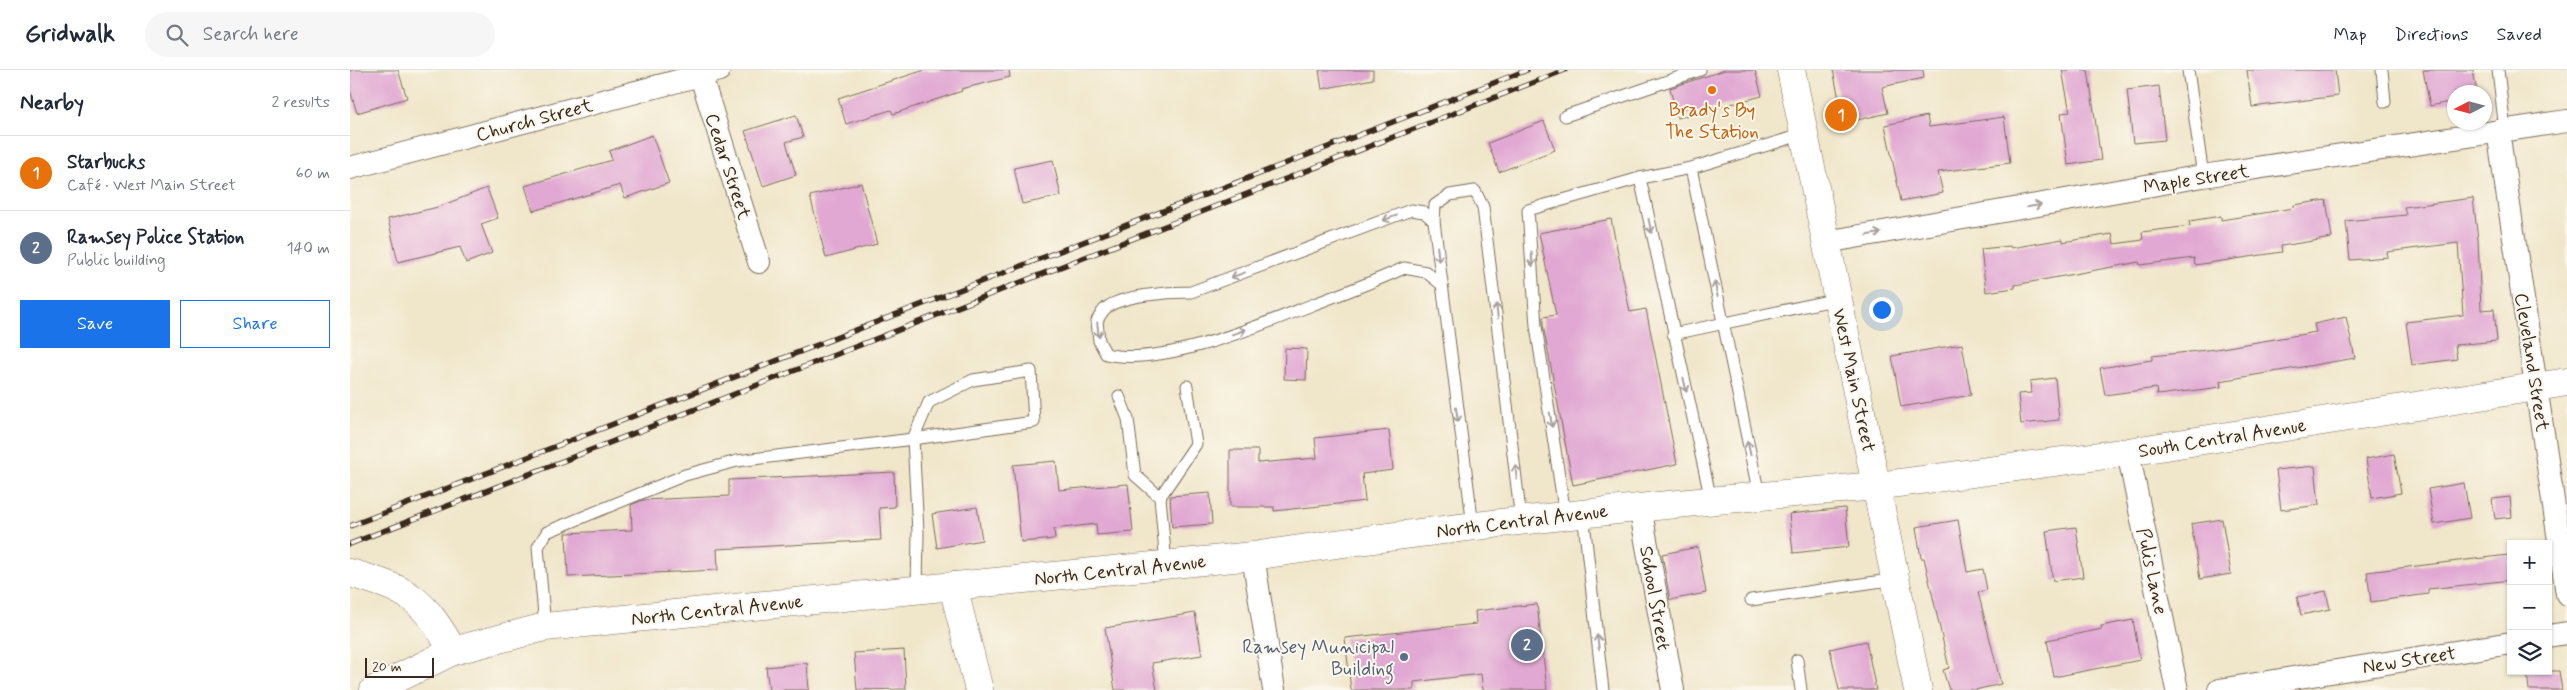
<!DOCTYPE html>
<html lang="en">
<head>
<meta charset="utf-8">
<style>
  :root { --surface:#fff; --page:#f6f6f7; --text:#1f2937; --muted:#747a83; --line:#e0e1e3; --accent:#1a73e8 }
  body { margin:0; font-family:Mynerve,sans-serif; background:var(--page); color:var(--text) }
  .controls { position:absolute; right:15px; bottom:15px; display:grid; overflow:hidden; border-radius:0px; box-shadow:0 1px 4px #0004 }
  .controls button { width:45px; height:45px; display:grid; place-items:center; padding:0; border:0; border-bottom:1px solid var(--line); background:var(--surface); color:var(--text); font:25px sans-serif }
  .compass { position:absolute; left:2097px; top:15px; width:45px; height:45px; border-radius:50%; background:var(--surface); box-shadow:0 1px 4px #0004; rotate:264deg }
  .scale { position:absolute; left:15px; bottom:12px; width:69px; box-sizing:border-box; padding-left:5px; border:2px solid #3b2a1e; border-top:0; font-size:14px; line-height:18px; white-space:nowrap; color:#3b2a1e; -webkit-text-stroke:4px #fbf7ec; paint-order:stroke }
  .you { position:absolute; left:1531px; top:239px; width:18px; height:18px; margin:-12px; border:4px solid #fff; border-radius:50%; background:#1a73e8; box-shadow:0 0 0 8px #1a73e833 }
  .badge { display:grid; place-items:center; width:32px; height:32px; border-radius:50%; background:var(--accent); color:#fff; font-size:16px; font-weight:700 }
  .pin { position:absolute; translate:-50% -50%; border:2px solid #fff; box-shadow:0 1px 5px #0006 }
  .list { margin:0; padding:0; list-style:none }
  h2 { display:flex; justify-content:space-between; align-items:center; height:65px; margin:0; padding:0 20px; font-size:21px }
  h2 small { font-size:16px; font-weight:400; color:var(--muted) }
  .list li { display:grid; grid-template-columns:32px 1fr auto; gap:15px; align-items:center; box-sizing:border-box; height:75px; padding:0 20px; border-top:1px solid var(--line) }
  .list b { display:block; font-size:19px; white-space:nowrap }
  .list p { margin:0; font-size:16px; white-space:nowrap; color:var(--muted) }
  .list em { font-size:16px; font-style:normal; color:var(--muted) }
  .actions { display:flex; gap:10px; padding:15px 20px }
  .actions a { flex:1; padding:11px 0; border:1px solid var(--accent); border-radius:0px; text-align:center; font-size:18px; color:var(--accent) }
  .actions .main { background:var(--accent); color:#fff }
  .icon { flex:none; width:28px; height:28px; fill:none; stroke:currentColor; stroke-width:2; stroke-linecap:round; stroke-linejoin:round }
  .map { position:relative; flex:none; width:2217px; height:620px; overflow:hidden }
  header { display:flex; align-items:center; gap:30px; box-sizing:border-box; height:70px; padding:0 25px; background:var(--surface); border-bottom:1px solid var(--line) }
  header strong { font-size:24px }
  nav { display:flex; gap:28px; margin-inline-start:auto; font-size:18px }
  .search { width:350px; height:45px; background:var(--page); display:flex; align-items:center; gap:12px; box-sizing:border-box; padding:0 18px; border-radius:28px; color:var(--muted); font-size:19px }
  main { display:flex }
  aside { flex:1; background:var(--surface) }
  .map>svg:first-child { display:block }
</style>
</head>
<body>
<header>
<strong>Gridwalk</strong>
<div class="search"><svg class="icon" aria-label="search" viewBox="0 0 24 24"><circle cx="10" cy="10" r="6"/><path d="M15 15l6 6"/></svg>Search here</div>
<nav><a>Map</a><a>Directions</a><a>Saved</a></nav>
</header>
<main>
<aside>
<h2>Nearby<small>2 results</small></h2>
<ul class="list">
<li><span class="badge" style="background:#e8710a">1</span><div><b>Starbucks</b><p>Café · West Main Street</p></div><em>60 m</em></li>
<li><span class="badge" style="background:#5c6f8a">2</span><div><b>Ramsey Police Station</b><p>Public building</p></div><em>140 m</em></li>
</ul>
<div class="actions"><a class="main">Save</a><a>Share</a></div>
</aside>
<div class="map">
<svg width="2217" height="620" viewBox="0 0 2217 620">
  <rect width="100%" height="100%" fill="#fbf7ec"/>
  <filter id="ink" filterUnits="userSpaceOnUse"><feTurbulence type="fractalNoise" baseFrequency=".02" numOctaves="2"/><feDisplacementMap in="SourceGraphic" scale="10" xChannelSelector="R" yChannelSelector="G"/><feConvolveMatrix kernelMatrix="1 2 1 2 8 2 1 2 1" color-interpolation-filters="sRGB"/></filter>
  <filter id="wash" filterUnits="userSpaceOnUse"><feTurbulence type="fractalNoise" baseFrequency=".0096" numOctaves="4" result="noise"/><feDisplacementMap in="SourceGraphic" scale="20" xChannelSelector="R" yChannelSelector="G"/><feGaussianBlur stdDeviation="1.12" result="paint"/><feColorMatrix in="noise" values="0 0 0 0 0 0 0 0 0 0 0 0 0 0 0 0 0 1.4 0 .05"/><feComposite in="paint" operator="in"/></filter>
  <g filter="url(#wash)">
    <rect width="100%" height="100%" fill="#f0e6ca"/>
    <g id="blocks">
      <g fill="#e1a8d3">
        <path d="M0,0H48L57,28L7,43L0,20Z"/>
        <path d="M575,0H659L660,7L611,19L612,21L543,44L541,40L496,54L488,28Z"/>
        <path d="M969,0H1023V9L972,19Z"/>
        <path d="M1375,0H1405L1412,26L1327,48L1320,18Z"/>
        <path d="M1483,0H1573L1574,8L1532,17L1538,43L1494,53Z"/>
        <path d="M1712,0H1738L1751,90L1718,95L1711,43L1720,42Z"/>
        <path d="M1897,0H1985L1988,26L1902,37Z"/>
        <path d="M2073,0H2123L2127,22H2104V31L2080,36Z"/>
        <path d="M1809,16L1815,70L1783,73L1777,20Z"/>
        <path d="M446,45L453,67L436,72L446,105L413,116L395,61Z"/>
        <path d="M1577,46L1579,57L1654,47L1660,93L1588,102L1593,123L1551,131L1535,55Z"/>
        <path d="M1194,51L1205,80L1149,102L1138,73Z"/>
        <path d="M302,65L319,113L275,128L270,115L183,141L175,116L262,90L259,81Z"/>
        <path d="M703,90L711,126L672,134L664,98Z"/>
        <path d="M511,113L527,174L476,188L460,126Z"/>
        <path d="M137,118L148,148L131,154L142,183L116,193L110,177L48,192L38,149L88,137Z"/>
        <path d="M2123,128L2128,170L2131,240L2144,239L2147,271L2105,275L2107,289L2062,295L2056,252L2113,245L2108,173L2037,182L2038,187L2000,190L1996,151L2056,145L2054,137Z"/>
        <path d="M1976,130L1982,168L1931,176L1932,182L1845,195L1844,188L1790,195L1789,192L1665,215V218L1636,222L1631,179L1660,176L1661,178L1713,169V172L1762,164L1764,174L1793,170L1792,162L1840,156L1839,151L1871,146V150L1944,138V135Z"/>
        <path d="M1261,149L1280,242L1296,239L1327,394L1223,415L1193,255V247L1206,245L1189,163Z"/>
        <path d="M1996,247L2005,288L1870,311L1871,317L1807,325L1806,318L1755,325L1750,298L1802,290V286L1866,279L1966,262L1964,254Z"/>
        <path d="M1612,274L1621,325L1551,337L1542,286Z"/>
        <path d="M935,278L957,279L956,310L934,309Z"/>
        <path d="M1705,308L1709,350L1671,354L1668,324L1681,323L1680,311Z"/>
        <path d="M1039,360L1043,400L1012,404L1015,431L924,441V437H880V380H908V393L967,388L965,368Z"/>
        <path d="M2044,384L2051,423L2022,428L2016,389Z"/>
        <path d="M706,391L709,420L778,414L783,462L747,465L746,454L704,459L705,469L671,472L663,395Z"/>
        <path d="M1965,396L1969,435L1931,440L1926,400Z"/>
        <path d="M544,402L545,437L529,438L531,470L367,479L368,500L218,507L216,463L282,460L281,435L293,430L379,426V410Z"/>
        <path d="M2114,413L2120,448L2084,454L2078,419Z"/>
        <path d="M860,423L862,454L822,457L820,426Z"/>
        <path d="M2160,427L2162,447L2145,449L2142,429Z"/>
        <path d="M627,437L632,470L587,478L582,444Z"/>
        <path d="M1495,438L1499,477L1443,483L1439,444Z"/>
        <path d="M1872,449L1881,504L1850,509L1841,454Z"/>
        <path d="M1608,450L1617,502L1633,499L1637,520L1628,522L1651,614L1625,620H1599L1593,600L1599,598L1574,488H1571L1566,457Z"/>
        <path d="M1726,457L1733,507L1703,511L1696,461Z"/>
        <path d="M1348,477L1356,523L1320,530L1312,484Z"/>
        <path d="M2158,485L2161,510L2078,519V524L2021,532L2017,502Z"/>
        <path d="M1976,521L1980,539L1951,545L1947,527Z"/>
        <path d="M1187,534L1197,620H1133L1131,604L1064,612V620H1001L995,568L1126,554L1125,541Z"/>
        <path d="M845,543L852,585L802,593L807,620H765L755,558Z"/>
        <path d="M1783,550L1790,590L1704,607L1697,570L1752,559L1751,556Z"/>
        <path d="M1516,571L1526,620H1489L1480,579Z"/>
        <path d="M554,580L556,619L507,620L504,583Z"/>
        <path d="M457,593L459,620H419L416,597Z"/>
        <path d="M2177,601H2209L2212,620H2179Z"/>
      </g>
    </g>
  </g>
  <g filter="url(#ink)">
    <use href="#blocks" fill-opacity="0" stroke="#7a6c5a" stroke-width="1"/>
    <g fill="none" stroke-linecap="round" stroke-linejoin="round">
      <g stroke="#7a6c5a" stroke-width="13">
        <g id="service">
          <path d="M1838,0L1853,106"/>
          <path d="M2032,0L2035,32"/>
          <path d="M2148,0L2155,60"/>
          <path d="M1215,46L1350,0"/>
          <path d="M1341,98L1409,425"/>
          <path d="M1290,108L1361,430"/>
          <path d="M1084,151L1074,142L1061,140L841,222C820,222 772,225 756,238C752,241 749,247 747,251L749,271L756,284C812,297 908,256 962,235C993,223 1024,212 1054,198L1076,202L1091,214"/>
          <path d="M1323,264L1488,229"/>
          <path d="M681,301L684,352L563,369L579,332L623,310Z"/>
          <path d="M769,326L778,349L785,405L810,427L816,494"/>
          <path d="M810,427L846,374L837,316"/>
          <path d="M1233,443L1253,620"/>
          <path d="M1215,445L1186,256L1178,140L1290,108L1341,98L1454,64"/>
          <path d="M1123,456L1084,151L1085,135L1100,125L1125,121L1133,137L1171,450"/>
          <path d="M1401,530L1546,509"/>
          <path d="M195,557L188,477L197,462L335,405L387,391L563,369L568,462L567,519"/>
          <path d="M1447,590L1451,620"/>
        </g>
      </g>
      <g stroke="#7a6c5a" stroke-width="24">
        <g id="minor">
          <path d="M349,0L409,192"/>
          <path d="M2148,61L2217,524"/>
          <path d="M0,98L369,0"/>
          <path d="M1476,172L1853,106L2217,51"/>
          <path d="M1778,382L1827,620"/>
          <path d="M1290,437L1323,620"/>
          <path d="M903,486L924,620"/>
          <path d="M2198,566L2217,563"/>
          <path d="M1869,620L2161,573"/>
        </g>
      </g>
      <g stroke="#7a6c5a" stroke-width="29">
        <g id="tertiary">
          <path d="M1527,416L1778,382L2217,312"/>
          <path d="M0,503C59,520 72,527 103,581"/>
        </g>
      </g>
      <g stroke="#7a6c5a" stroke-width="29">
        <g id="secondary">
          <path d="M603,516L629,620"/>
          <path d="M24,620L103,581L195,557L903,486C1110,455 1318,433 1527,416"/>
        </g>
      </g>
      <g stroke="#7a6c5a" stroke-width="29">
        <path id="primary" d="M1441,0L1568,620"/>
      </g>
      <use href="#service" stroke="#fff" stroke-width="11"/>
      <use href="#minor" stroke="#fff" stroke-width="22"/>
      <use href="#tertiary" stroke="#fff" stroke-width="28"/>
      <use href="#secondary" stroke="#fff" stroke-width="28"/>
      <use href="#primary" stroke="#fff" stroke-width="28"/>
      <g stroke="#3b2a1e" stroke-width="5.5">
        <g id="rail">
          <path d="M0,456L1177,0"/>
          <path d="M0,474L1215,0"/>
        </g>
      </g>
      <use href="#rail" stroke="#fbf7ec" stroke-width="4" stroke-dasharray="11" stroke-linecap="butt"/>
    </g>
    <defs><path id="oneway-shaft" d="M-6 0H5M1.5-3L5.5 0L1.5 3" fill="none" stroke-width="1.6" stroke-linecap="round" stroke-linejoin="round" transform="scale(1.25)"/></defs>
    <g stroke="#a79f9a">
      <use href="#oneway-shaft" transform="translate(1684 136) rotate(-10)"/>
      <use href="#oneway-shaft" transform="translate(1040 148) rotate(160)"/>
      <use href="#oneway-shaft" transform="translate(1300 156) rotate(78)"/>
      <use href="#oneway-shaft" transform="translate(1524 164) rotate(-10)"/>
      <use href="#oneway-shaft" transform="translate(1088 184) rotate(83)"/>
      <use href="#oneway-shaft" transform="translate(1182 189) rotate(86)"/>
      <use href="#oneway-shaft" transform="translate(888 205) rotate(160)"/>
      <use href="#oneway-shaft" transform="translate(1366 219) rotate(-101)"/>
      <use href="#oneway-shaft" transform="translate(1147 241) rotate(-97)"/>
      <use href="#oneway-shaft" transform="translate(748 260) rotate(84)"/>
      <use href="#oneway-shaft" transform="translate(889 262) rotate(-19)"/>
      <use href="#oneway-shaft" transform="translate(1335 315) rotate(77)"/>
      <use href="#oneway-shaft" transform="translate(1107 345) rotate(82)"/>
      <use href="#oneway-shaft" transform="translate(1201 350) rotate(81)"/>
      <use href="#oneway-shaft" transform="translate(1399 378) rotate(-102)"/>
      <use href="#oneway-shaft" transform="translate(1166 402) rotate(-96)"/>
      <use href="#oneway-shaft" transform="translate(1248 572) rotate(-97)"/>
    </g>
  </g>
  <circle fill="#e8710a" stroke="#fbf7ec" stroke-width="2" cx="1362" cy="20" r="5"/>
  <circle fill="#5c6f8a" stroke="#fbf7ec" stroke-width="2" cx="1054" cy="587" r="5"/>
  <g text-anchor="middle" stroke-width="4" stroke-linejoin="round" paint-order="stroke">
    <g font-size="19" fill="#c56008" stroke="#fbf7ec">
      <text x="1362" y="46">Brady's By<tspan x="1362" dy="22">The Station</tspan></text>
    </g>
    <g font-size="19" fill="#3b2a1e" stroke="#fbf7ec">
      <text transform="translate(184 49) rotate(-15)" y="7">Church Street</text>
      <text transform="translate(379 96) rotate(72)" y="7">Cedar Street</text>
      <text transform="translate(1846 108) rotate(-9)" y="7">Maple Street</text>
      <text transform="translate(2183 292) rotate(81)" y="7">Cleveland Street</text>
      <text transform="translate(1505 310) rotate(78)" y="7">West Main Street</text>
      <text transform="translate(1872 367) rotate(-9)" y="7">South Central Avenue</text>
      <text transform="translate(1172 450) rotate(-7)" y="7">North Central Avenue</text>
      <text transform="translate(770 499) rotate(-6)" y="7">North Central Avenue</text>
      <text transform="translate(1803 501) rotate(78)" y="7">Pulis Lane</text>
      <text transform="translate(1306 528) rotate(80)" y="7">School Street</text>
      <text transform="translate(367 539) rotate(-6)" y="7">North Central Avenue</text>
      <text transform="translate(2059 589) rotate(-9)" y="7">New Street</text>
    </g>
    <g font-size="19" fill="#4e5e75" stroke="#fbf7ec" text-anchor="end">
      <text x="1044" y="583">Ramsey Municipal<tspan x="1044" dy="22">Building</tspan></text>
    </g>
  </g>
</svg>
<div class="controls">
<button>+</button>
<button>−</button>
<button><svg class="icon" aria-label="layers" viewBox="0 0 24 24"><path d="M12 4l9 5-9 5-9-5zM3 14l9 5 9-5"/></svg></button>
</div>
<svg class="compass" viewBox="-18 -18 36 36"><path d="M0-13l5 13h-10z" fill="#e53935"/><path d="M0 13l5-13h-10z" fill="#747a83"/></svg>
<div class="scale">20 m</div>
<div class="you"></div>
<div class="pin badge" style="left:1491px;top:45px;background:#e8710a">1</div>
<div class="pin badge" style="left:1177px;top:575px;background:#5c6f8a">2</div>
</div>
</main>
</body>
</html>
